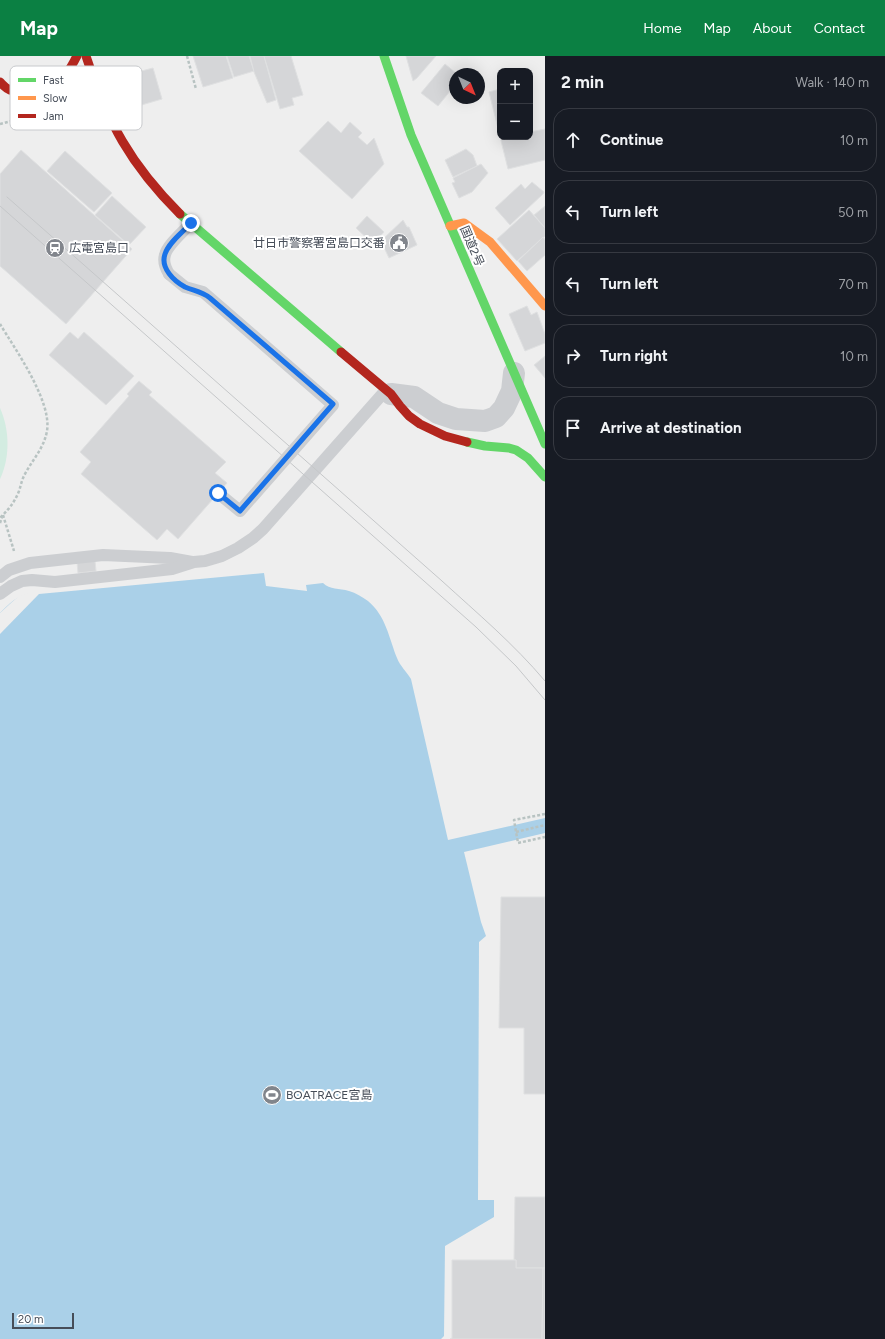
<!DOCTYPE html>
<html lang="en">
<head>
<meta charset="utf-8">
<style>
  :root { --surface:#171b24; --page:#20242c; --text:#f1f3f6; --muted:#9ea1a6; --line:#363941; --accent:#0b8043 }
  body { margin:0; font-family:Figtree,"Noto Sans JP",sans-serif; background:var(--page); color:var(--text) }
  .controls { position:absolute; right:12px; top:12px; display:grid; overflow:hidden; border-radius:8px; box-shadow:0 4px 16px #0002 }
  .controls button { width:36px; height:36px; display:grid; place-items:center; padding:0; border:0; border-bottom:1px solid var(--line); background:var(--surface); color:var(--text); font:20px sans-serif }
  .compass { position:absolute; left:449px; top:12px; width:36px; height:36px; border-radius:50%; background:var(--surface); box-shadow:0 4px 16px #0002; rotate:137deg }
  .scale { position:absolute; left:12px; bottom:10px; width:62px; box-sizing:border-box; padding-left:4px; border:2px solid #464d58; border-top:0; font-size:11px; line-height:14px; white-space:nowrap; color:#464d58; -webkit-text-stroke:3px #fff; paint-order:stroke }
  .stop { position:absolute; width:12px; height:12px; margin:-9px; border:3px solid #1a73e8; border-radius:50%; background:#fff }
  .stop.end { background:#1a73e8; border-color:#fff; box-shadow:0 1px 4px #0008 }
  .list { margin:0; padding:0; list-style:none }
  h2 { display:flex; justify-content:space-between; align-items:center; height:52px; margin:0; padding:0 16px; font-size:17px }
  h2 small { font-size:13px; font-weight:400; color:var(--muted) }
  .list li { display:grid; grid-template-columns:26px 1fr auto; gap:12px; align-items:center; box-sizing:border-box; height:64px; margin:0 8px 8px; padding:0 8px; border:1px solid var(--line); border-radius:16px }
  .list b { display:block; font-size:15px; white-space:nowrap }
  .list em { font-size:13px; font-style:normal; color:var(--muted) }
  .icon { flex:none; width:22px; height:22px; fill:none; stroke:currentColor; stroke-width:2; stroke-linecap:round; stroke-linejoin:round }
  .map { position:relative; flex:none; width:545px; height:1283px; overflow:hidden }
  header { display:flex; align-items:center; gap:24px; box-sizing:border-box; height:56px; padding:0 20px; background:var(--accent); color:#fff }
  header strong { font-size:19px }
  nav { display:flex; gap:22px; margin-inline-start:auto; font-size:14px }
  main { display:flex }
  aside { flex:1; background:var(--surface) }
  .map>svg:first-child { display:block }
</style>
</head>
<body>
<header>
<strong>Map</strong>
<nav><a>Home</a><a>Map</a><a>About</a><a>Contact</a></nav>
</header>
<main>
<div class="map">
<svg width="545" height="1283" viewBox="0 0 545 1283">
  <rect width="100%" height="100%" fill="#eee"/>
  <path fill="#d3ece1" d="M0,352C10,374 10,402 0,423Z"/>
  <path fill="#aad0e8" d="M264,517L266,530L307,535L306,529L323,527C330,534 339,532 349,535C356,537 362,541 368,545C386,560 389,582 397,602C400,610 407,616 411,623L448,784L545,762V777L464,796L481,866L486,880L479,886L478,1144H494V1161L445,1190L444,1280L441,1283H0V557C13,544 19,537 39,538Z"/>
  <path fill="#eee" d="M28,537L39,538L0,578V557L12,546L19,540Z"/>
  <g fill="#d5d6d8" stroke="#dfe0e1">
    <path d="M193,0H226L233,22L203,31Z"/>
    <path d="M227,0H249L254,15L234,21Z"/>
    <path d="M250,0H264L276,44L267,47L254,16Z"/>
    <path d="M264,0H291L303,39L292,42L294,49L280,53Z"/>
    <path d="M406,0H436L417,22L413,25Z"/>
    <path d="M445,8L457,18H455V29L438,50L421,37Z"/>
    <path d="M153,12L162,43L138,50L130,28L134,17Z"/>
    <path d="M500,33V81H530V76L545,73V104L508,113L489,36Z"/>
    <path d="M328,65L341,77L350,66L362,77L358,81L367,89L374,82L384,108L352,143L299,95Z"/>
    <path d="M466,93L473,99L477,110L453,121L445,104Z"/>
    <path d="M21,94L132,193L66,268L0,210V118Z"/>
    <path d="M65,95L112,137L94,156L47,115Z"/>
    <path d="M481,108L488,117L472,136L459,142L452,127L455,126L453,122Z"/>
    <path d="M532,126L544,136L543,138L510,169L495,152L521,128L525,133Z"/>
    <path d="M112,140L146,171L129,189L95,159Z"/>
    <path d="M545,150V172L534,159Z"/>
    <path d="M529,154L545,172V180L517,205L497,183Z"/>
    <path d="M367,160L384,176L373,188L356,172Z"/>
    <path d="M403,164L407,171H409L417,189L389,202L381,185Z"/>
    <path d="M543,181L545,184V199L527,215L518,205Z"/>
    <path d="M527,250L531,259L537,256L545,278V287L525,295L509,258Z"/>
    <path d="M70,276L78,283L84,276L134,320L106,349L49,299Z"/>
    <path d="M545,300V322L534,309Z"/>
    <path d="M139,325L152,336L149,339L226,406L215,417L227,427L178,483L167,473L157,484L81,418L91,406L80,396L129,340L127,338Z"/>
    <path d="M95,505L96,515L78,517L77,506Z"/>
    <path d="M501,841H545V1038H524V972H499Z"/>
    <path d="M515,1141H545V1212H516V1204H514Z"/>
    <path d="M452,1204H516V1212H543L542,1283H450L452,1282Z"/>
    <path d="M543,1212H545V1283H542Z"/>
  </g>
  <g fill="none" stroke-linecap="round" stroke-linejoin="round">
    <g stroke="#b8c3c2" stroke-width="2.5" stroke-dasharray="3 2" stroke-linecap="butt">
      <path d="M187,0L196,33"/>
      <path d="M0,68L55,54L80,50"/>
      <path d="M0,268C15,293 52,345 47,375C44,392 33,403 25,418C22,423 21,429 19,435C15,446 8,454 0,462"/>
      <path d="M3,459L14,495"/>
      <path d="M0,467L2,461"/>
      <path d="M545,758L514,764L518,787L545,781"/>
      <path d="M516,776L545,769"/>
    </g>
    <g stroke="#ccced1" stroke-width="12">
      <path d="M169,218C166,213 163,205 165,199C167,189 184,175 191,167"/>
      <path d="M0,521L9,514L30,507L103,499L170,502L192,506"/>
      <path d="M0,538L11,530L22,525L32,524L55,526L172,513L194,506L205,505L222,500L238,492L253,482L263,473L386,334"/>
    </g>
    <path stroke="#ccced1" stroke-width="22" d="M391,338L414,341L438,357L456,363L485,365L496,361L504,352L512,335L514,317"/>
    <g stroke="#63d668" stroke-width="9">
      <path d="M384,0L411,79L545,388"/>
      <path d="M180,158L341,296"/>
      <path d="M467,386L485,390L509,392L516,394L528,402L545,421"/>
    </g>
    <path stroke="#ff974d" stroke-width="9" d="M450,170L464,167L490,186L545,250"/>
    <g stroke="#b3261e" stroke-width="9">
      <path d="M86,0C108,67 130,108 180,158"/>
      <path d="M0,26C3,29 5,32 10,34C22,39 53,29 63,21C69,16 73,7 77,0"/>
      <path d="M341,296L391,338L400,350L409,360L420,368L445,380L467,386"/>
    </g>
    <g stroke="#c5c7c9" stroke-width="1">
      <path d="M7,141L442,525C477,557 514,588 545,625"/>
      <path d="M0,150L476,571L516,610L545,644"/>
    </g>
    <path stroke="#ccced1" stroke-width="12" d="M169,218L185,231L203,236L210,242L333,349L240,455L218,437"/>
  </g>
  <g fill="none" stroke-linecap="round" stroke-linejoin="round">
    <path stroke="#1a73e8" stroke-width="5" d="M191,167C183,176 169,186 165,198C160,212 174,225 185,231C194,235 201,235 210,242L333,348L240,455L218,437"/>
  </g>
  <defs>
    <g id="civic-disc" transform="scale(1)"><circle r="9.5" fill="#81858c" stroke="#fff"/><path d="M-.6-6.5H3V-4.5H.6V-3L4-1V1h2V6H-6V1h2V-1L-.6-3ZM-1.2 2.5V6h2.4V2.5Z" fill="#fff"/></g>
    <g id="station-disc" transform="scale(1)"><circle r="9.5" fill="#81858c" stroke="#fff"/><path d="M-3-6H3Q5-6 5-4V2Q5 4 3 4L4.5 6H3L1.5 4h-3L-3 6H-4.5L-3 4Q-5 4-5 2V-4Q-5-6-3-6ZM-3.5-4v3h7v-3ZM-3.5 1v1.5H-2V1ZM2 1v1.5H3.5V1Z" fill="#fff"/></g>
    <g id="stadium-disc" transform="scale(1)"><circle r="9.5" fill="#81858c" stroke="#fff"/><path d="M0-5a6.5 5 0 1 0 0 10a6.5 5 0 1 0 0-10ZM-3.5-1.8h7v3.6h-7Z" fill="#fff"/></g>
  </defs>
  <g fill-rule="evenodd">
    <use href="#civic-disc" x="399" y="187"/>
    <use href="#station-disc" x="55" y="192"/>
    <use href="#stadium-disc" x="272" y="1039"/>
  </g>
  <g text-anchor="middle" stroke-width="4" stroke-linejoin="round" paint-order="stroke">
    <g font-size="12" fill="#464d58" stroke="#fff" text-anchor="start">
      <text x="385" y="191" text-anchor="end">廿日市警察署宮島口交番</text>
      <text x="69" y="196">広電宮島口</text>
      <text x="286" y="1043">BOATRACE宮島</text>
    </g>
    <g font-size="12" fill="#464d58" stroke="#fff">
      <text transform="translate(472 190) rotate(67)" y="4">国道2号</text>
    </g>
  </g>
  <rect x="10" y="10" width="132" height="64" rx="6" fill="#fff" stroke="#c8cacd" stroke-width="1"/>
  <rect x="18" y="22" width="18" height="4" fill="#63d668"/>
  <rect x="18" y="40" width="18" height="4" fill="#ff974d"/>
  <rect x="18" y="58" width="18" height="4" fill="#b3261e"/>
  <g font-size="11" fill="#464d58">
    <text x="43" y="28">Fast</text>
    <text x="43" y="46">Slow</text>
    <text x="43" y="64">Jam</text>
  </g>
</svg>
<div class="controls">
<button>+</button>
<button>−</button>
</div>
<svg class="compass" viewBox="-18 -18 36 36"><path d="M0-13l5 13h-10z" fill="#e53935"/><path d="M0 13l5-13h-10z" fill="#9ea1a6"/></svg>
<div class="scale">20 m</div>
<div class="stop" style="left:218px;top:437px"></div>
<div class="stop end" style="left:191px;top:167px"></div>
</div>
<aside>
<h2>2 min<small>Walk · 140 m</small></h2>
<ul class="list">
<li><svg class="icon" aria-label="ahead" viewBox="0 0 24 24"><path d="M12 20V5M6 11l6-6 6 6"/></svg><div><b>Continue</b></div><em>10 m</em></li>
<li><svg class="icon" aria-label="left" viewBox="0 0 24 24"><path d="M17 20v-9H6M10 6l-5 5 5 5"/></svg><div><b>Turn left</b></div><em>50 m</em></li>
<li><svg class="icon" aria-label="left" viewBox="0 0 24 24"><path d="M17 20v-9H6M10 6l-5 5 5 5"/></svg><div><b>Turn left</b></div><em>70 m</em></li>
<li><svg class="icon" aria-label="right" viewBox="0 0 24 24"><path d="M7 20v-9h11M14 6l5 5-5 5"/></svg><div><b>Turn right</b></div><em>10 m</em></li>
<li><svg class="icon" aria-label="arrive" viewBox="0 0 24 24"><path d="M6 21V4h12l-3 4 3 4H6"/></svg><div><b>Arrive at destination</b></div></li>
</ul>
</aside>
</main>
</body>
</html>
